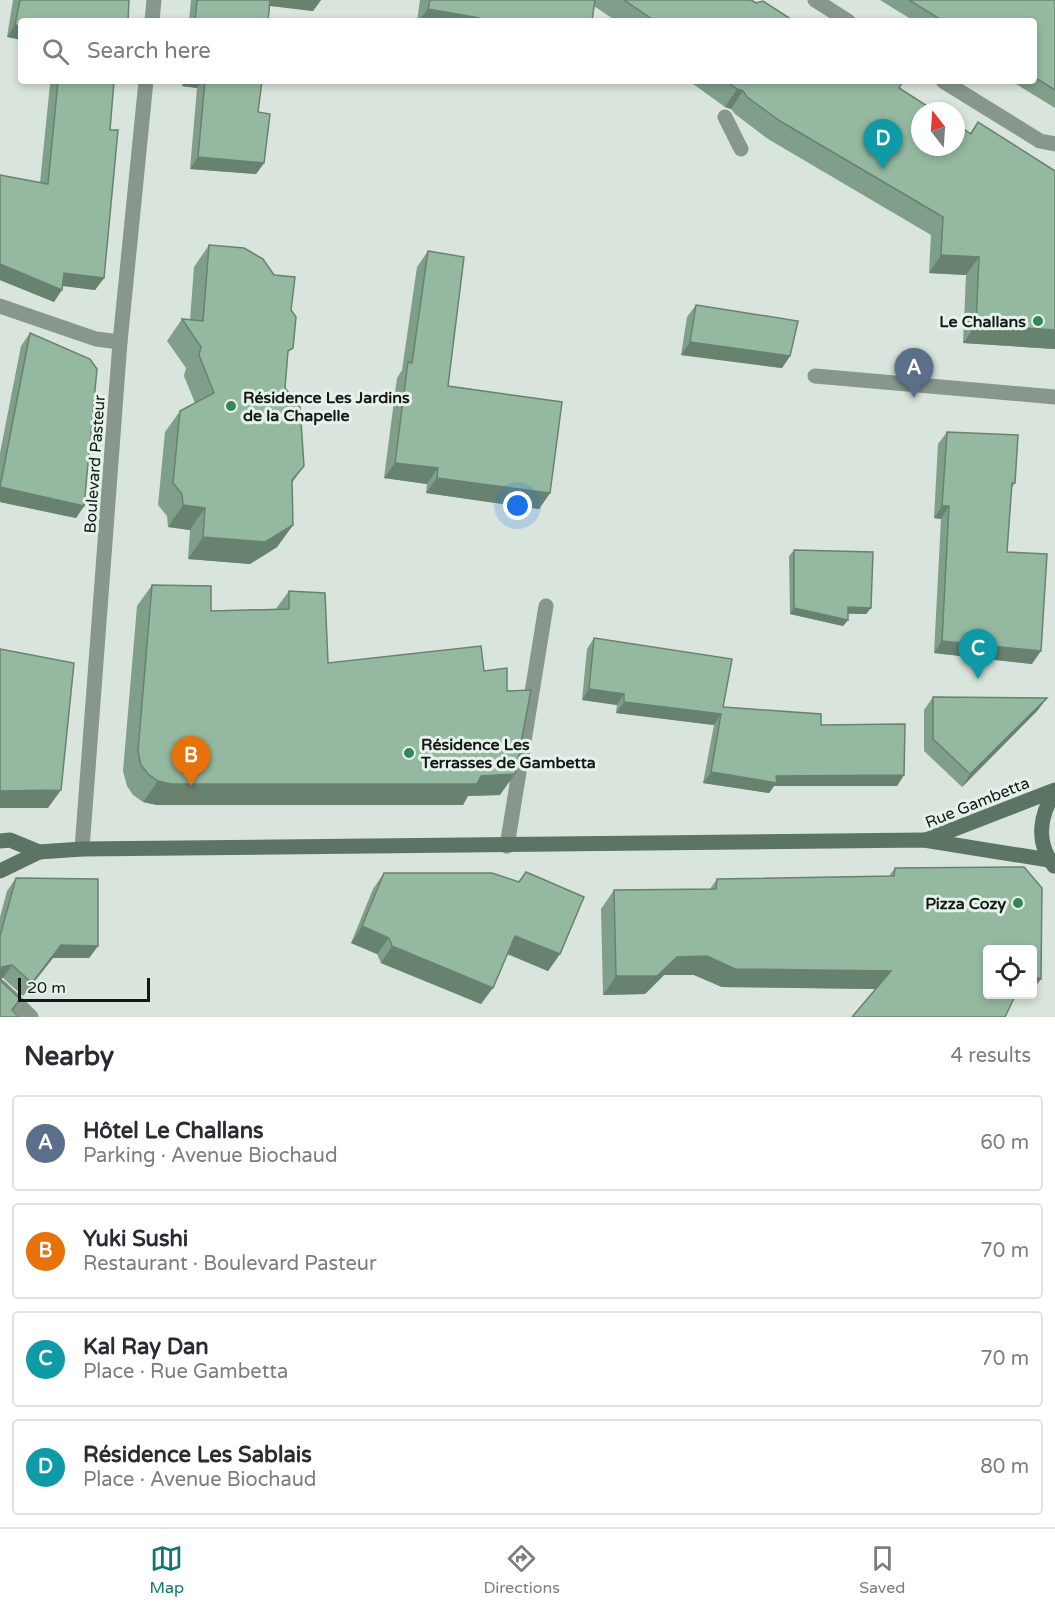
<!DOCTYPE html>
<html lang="en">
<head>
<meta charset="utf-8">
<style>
  :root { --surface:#fff; --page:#f2f2f3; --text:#2b2b33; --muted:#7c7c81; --line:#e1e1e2; --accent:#0f766e }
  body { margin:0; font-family:"Varela Round",sans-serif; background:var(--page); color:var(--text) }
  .controls { position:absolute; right:18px; bottom:18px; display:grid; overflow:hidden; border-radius:6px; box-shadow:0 3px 9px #0003 }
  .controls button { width:54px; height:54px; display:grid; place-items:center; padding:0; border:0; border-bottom:2px solid var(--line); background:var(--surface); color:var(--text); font:30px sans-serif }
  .compass { position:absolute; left:911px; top:102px; width:54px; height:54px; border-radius:50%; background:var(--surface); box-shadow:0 3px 9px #0003; rotate:343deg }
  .scale { position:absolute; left:18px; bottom:15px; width:132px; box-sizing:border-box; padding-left:6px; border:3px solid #151916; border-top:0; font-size:16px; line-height:21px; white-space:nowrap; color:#151916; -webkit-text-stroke:4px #e5f2e9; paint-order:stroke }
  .you { position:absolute; left:518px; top:506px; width:21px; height:21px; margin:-15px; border:4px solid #fff; border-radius:50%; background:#1a73e8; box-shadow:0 0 0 9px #1a73e833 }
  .badge { display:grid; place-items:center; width:39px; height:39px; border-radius:50%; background:var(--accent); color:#fff; font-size:20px; font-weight:700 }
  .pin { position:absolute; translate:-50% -50px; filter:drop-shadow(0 2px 3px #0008) }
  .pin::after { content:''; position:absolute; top:32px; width:21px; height:18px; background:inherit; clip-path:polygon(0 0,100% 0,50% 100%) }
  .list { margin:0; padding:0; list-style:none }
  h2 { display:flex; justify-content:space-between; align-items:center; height:78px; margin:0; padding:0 24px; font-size:26px }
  h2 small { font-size:20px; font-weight:400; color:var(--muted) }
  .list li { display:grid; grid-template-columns:39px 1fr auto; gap:18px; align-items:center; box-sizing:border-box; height:96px; margin:0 12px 12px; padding:0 12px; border:2px solid var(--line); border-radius:6px }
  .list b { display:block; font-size:22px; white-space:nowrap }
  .list p { margin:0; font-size:20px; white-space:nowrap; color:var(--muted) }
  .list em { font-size:20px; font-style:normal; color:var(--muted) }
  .icon { flex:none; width:33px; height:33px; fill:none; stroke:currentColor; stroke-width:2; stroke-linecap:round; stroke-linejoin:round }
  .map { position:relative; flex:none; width:1055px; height:1017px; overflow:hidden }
  .search { position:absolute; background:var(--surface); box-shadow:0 3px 9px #0003; left:18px; right:18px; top:18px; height:66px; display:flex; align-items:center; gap:15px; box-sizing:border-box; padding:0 21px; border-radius:6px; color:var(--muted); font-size:22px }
  .sheet { height:510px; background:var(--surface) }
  nav { display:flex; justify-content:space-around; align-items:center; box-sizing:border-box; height:84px; border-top:2px solid var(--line); background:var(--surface); font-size:16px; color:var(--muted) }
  nav a { display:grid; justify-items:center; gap:3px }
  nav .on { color:var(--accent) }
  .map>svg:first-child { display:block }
</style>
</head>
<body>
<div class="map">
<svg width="1055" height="1017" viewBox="0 0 1055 1017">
  <rect width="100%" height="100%" fill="#d8e4dc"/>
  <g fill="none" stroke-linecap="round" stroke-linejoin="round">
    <g stroke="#87978c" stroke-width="15">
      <path d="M725,117L741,149"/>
      <path d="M815,376L1055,397"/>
      <path d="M507,846L546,606"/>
    </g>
    <g stroke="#87978c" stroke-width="15">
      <path d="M815,0L848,21"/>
      <path d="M152,21L154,0"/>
      <path d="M943,81L1040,141L1055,144"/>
      <path d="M0,306L96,339L120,342"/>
      <path d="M82,849L120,342L146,81"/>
      <path d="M0,987L31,1017"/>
    </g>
    <g stroke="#5c7464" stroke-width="15">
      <path d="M926,840L1055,790"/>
      <path d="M0,841L10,840L39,852"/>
      <path d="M1054,866C1035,842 1040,815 1055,791"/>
      <path d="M0,871L39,852L82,849L924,840L1049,860"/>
    </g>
  </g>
  <g fill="#7f9f8a">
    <path d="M13,0H129L21,21L7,37Z"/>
    <path d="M191,0H321L313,11L270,6L268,21H189Z"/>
    <path d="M420,0H751L794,21H616L594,6L592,21H417Z"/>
    <path d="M880,0H1055V108L1011,81H1034V21H914Z"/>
    <path d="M21,61V78L18,77Z"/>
    <path d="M35,81H114L110,130L104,278L95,290L63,286L54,302L0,280V175L40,183L50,84Z"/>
    <path d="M183,81H262L258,112L264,163L256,174L190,169L197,88L182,86Z"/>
    <path d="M689,81H903L899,88L970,133L978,122L1055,349L963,343L966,275L929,273L931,235L768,139L735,114L731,109L725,107Z"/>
    <path d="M209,245L291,310L285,388L304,466L292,483L293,525L277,547L250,564L188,559L190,530L168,527L167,516L158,505L165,432L180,411L195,403L184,376L186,368L167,341L182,319L190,320L194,267Z"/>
    <path d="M428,251L448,386L550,493L539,509L426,493L427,484L384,478L397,378L402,370L417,267Z"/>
    <path d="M696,305L790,356L782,368L681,355L687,317Z"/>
    <path d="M30,333L84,506L76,518L0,502V453L21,346Z"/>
    <path d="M947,432L1015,483L1011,489L1007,552L1032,664L934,653L941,519L934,518L938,444Z"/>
    <path d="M794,550L871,608L866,614H848V620L843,626L790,614L789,556Z"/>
    <path d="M152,585L211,611L275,610L289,591L328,663L500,795L468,796L463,805H157L143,802L133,795L127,786L123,771L137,606Z"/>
    <path d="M594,638L723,707L821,725L904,775L897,786H774L769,793L703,783L714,725L616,713L617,705L582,700L587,649Z"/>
    <path d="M933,697L1038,710L962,787L924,751V710Z"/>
    <path d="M1024,867L875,989L722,987L694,975H664L645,994L603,995L601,909L614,890L710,889L717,879L889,876L895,868Z"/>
    <path d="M384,873L560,954L548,971L507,954L481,1004L381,963L377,954L351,943L373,889Z"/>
    <path d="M16,878L98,946L89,958H53L23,996L3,978H1L12,1010L0,1017V917L7,891Z"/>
  </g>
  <g fill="#688270">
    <path d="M267,0H321L313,11L263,5Z"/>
    <path d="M428,9L479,18L477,21H419Z"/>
    <path d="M15,25L21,26V40L7,37Z"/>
    <path d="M35,81H53L50,84Z"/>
    <path d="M186,81H202L197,88L182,86Z"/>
    <path d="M737,89L743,91L731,109L725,107Z"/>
    <path d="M198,157L264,163L256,174L190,169Z"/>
    <path d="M941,255L979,257L966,275L929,273Z"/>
    <path d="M0,264L62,290L54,302L0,280Z"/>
    <path d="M64,273L104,278L95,290L56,285Z"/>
    <path d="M976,325L1055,330V349L963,343Z"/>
    <path d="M690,342L790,356L782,368L681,355Z"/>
    <path d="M395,463L438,468L427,484L384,478Z"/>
    <path d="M437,478L550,493L539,509L426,493Z"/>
    <path d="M0,487L84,506L76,518L0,502Z"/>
    <path d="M183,505L205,508L190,530L168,527Z"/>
    <path d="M942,506H949L941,519L934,518Z"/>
    <path d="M293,525L277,547L250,564L188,559L203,537Z"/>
    <path d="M848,607L871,608L866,614L844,613Z"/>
    <path d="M794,608L848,620L843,626L790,614Z"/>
    <path d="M942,641L1041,651L1032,664L934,653Z"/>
    <path d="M589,689L624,694L617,705L582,700Z"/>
    <path d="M1047,698L1038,710L962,787L970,774Z"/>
    <path d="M624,702L721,714L714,725L616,713Z"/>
    <path d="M711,772L776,776L904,775L897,786H774L769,793L703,783Z"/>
    <path d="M515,774L500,795L468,796L463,805H157L143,802L158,781L481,776Z"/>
    <path d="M61,790L48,808H0V791Z"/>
    <path d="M362,926L389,938L377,954L351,943Z"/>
    <path d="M515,936L560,954L548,971L503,952Z"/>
    <path d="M61,945L98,946L89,958H53L23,996Z"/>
    <path d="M392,946L493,988L481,1004L381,963Z"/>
    <path d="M707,956L891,971L878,989L722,987L694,975H664L645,994L603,995L616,976L677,957Z"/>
    <path d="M12,965L3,978H0V971L2,967Z"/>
    <path d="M1032,976L1041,979L1032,991Z"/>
    <path d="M1020,994H1030L1028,997Z"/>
  </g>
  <g fill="#94b9a0" stroke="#688270" stroke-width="1.5">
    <path d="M20,0H129L128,21H21V26L15,25Z"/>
    <path d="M197,0H270L268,21H195Z"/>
    <path d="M430,0H595L592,21H479V18L428,9Z"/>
    <path d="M624,0H751L756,3L763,1L794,21H655Z"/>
    <path d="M909,0H1055V90L1034,77V21H943Z"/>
    <path d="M58,81H114L110,130H118L104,278L64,273L62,290L0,264V175L48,184Z"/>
    <path d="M205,81H262L258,112L270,114L264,163L198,157Z"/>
    <path d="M726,81H903L899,88L935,111H920V147H956V124L971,134L978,122L1055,171V330L976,325L979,257L941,255L943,217L780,121L747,97L743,91L737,89Z"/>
    <path d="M209,245L244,248L263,259L274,275L295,277L291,310L296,317L293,348L288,351L285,388L300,407L304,466L292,480L293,525L265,542L203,537L205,508L183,505L182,494L173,483L180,411L214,393L199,355L201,347L182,319L203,321Z"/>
    <path d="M428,251L464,257L448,386L562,402L550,493L437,478L438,468L395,463L408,362L412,363Z"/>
    <path d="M696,305L798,321L790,356L690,342Z"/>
    <path d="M30,333L90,359L97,369L84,506L0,487Z"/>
    <path d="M947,432L1018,435L1015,483H1012L1007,552L1047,554L1041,651L942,641L949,506H942Z"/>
    <path d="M794,550L873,552L871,608L848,607V620L794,608Z"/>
    <path d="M152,585L211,586V611L289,609V591L325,593L328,663L481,646L484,671L507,668V691L531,690L515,774L481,776L477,784H171L158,781L148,774L141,765L138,751Z"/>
    <path d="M594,638L732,659L723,707L821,714V725L905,724L904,775L776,776L777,783L711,772L721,714L624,702V694L589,689Z"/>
    <path d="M0,649L74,663L61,790L0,791Z"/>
    <path d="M933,697L1047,698L970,774L933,739Z"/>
    <path d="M1024,867L1042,888L1041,979L1032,976V950H987V994H1016L1005,1017H852L891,971L735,969L707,956L677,957L657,976H616L614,890L716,889L717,879L894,876L895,868Z"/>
    <path d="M526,872L584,897L560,954L515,936L493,988L392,946L389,938L362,926L384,873H492L519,882Z"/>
    <path d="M16,878L98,879V946L61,945L32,983L12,965L2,967L0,971V936Z"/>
    <path d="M0,975L2,982L20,999L12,1010L19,1017H0Z"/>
  </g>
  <g fill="#358657" stroke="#e5f2e9" stroke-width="2">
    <circle cx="1038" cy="321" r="6"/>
    <circle cx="231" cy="406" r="6"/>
    <circle cx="409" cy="753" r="6"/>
    <circle cx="1018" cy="903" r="6"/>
  </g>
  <g text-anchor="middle" stroke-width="6" stroke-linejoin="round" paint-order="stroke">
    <g font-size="16" font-weight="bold" fill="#151916" stroke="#e5f2e9" text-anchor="end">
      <text x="1026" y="327">Le Challans</text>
      <text x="243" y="403" text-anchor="start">Résidence Les Jardins<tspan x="243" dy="18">de la Chapelle</tspan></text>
      <text x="421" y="750" text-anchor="start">Résidence Les<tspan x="421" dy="18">Terrasses de Gambetta</tspan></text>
      <text x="1006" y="909">Pizza Cozy</text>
    </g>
    <g font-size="16" fill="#151916" stroke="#e5f2e9">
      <text transform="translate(94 464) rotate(-86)" y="6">Boulevard Pasteur</text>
      <text transform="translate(977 802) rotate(-22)" y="6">Rue Gambetta</text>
    </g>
  </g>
</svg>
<div class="controls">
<button><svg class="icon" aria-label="locate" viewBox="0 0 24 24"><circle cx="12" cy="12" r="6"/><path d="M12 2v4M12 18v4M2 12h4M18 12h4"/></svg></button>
</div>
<svg class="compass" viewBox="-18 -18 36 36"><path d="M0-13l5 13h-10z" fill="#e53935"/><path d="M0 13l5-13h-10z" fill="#7c7c81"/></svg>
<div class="scale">20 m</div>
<div class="you"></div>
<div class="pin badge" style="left:914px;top:398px;background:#5c6f8a">A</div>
<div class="pin badge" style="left:191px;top:786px;background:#e8710a">B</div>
<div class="pin badge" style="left:978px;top:679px;background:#0f9aa8">C</div>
<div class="pin badge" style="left:883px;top:169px;background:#0f9aa8">D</div>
<div class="search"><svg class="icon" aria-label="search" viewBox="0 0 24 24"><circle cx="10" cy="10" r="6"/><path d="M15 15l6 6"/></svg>Search here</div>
</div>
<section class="sheet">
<h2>Nearby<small>4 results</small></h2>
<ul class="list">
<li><span class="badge" style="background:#5c6f8a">A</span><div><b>Hôtel Le Challans</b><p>Parking · Avenue Biochaud</p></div><em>60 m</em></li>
<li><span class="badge" style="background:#e8710a">B</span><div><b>Yuki Sushi</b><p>Restaurant · Boulevard Pasteur</p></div><em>70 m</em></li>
<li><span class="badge" style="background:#0f9aa8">C</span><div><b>Kal Ray Dan</b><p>Place · Rue Gambetta</p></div><em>70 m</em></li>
<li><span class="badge" style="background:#0f9aa8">D</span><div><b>Résidence Les Sablais</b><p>Place · Avenue Biochaud</p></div><em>80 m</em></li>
</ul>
</section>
<nav>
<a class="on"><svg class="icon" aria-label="map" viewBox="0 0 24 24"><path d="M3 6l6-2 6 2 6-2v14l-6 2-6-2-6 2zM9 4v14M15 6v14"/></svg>Map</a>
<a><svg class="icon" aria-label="directions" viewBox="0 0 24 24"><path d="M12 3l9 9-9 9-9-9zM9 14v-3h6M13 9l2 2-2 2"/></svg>Directions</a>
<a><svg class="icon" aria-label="saved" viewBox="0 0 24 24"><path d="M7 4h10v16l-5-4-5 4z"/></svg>Saved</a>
</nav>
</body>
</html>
